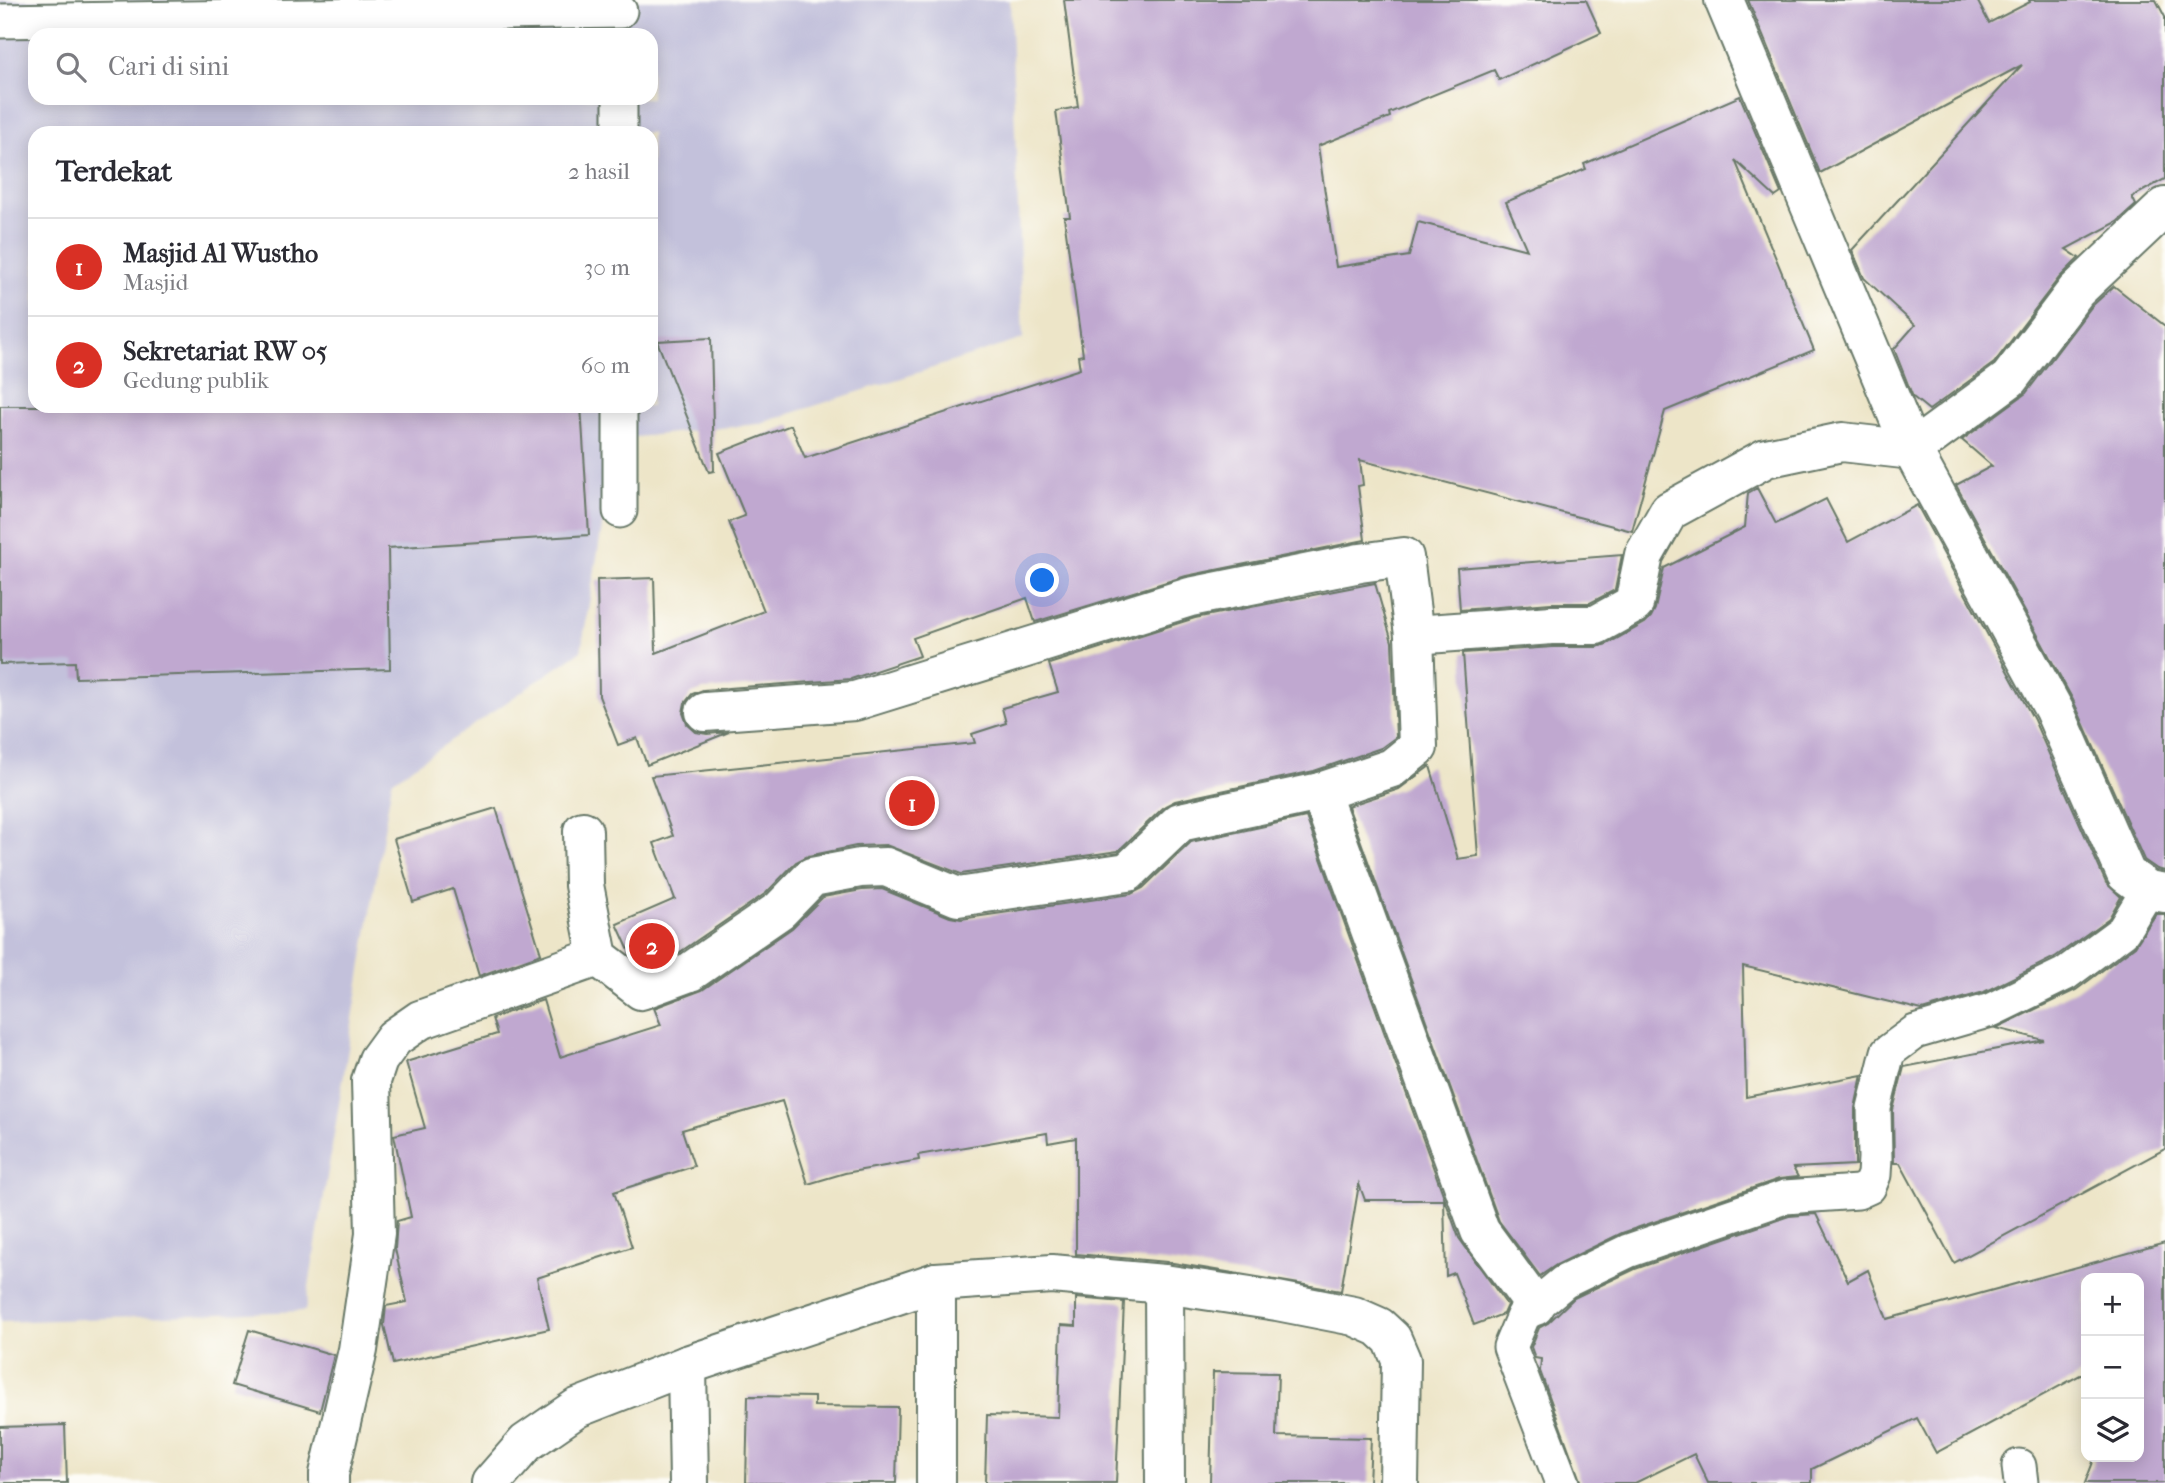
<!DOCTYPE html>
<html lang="id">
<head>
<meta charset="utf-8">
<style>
  :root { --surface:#fff; --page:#f2f2f3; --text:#2b2b33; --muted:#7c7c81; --line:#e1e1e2; --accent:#d93025 }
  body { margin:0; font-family:"IM FELL French Canon",serif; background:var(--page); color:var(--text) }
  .controls { position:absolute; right:21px; bottom:21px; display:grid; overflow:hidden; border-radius:14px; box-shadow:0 4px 18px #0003 }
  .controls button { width:63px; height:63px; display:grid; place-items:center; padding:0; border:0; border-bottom:2px solid var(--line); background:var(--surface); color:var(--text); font:35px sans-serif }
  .you { position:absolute; left:1043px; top:581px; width:24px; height:24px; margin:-18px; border:5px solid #fff; border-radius:50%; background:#1a73e8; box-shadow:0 0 0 10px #1a73e833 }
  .badge { display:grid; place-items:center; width:46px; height:46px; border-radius:50%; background:var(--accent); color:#fff; font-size:23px; font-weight:700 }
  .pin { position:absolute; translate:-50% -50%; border:4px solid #fff; box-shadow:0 2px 7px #0006 }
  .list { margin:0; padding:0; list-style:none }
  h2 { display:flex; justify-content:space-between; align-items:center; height:91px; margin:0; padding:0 28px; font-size:30px }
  h2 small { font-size:23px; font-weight:400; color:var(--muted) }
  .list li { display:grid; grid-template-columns:46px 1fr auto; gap:21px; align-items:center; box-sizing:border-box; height:98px; padding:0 28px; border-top:2px solid var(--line) }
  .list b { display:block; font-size:26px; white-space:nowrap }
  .list p { margin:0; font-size:23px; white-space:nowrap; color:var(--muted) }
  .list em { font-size:23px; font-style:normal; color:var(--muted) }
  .icon { flex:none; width:38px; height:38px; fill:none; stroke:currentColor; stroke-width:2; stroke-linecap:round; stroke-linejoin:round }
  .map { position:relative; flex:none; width:2165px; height:1483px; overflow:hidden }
  .search { position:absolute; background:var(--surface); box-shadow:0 4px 18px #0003; left:28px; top:28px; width:630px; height:77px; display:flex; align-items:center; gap:18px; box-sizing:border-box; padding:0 24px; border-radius:21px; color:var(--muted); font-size:26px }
  .panel { position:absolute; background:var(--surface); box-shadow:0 4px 18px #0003; left:28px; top:126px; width:630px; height:287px; border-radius:21px }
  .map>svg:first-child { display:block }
</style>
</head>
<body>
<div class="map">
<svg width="2165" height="1483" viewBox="0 0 2165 1483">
  <rect width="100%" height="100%" fill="#fdfcf7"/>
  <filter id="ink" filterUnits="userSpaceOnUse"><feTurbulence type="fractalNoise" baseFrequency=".0143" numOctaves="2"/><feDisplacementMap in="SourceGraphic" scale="14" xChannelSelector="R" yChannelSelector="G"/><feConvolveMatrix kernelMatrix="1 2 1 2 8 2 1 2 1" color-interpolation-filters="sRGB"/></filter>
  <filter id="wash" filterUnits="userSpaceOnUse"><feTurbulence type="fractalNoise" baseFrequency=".00686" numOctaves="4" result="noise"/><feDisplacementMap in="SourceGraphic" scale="28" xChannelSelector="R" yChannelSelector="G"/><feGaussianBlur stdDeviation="1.57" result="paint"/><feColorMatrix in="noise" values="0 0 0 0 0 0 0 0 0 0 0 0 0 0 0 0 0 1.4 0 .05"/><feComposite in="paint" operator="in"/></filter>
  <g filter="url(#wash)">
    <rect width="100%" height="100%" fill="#ede5c8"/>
    <path fill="#c3c1db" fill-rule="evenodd" d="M0,0H1010L1023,339L758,424L617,439L581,651L392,781L305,1311L0,1322ZM35,35H651V98H35ZM35,133H651V406H35Z"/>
    <g id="blocks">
      <g fill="#c0a8d0">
        <path d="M1064,0H1586L1601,33L1499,80L1494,70L1389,113L1390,117L1318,146L1336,267L1409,256L1418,222L1527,250L1506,202L1586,169L1584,164L1740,96L1781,193L1775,197L1735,160L1814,350L1665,411L1632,531L1360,460L1363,485L1358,486L1365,540L1186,576L1035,622L1027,598L913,638L920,656L851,679L703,690L692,694L685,703L683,713L687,724L696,732L707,734L729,732L647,765L637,738L618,745L599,696L597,580L654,578L656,653L764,611L729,522L745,516L719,453L791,425L805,458L1080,369L1078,356L1083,355L1064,217H1070L1056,111L1078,107Z"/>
        <path d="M1748,0H1977L1989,23L2030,2L2029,0H2156L2165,17V179L2132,197L2136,205L2117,222L2066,249L2079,258L2059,278L1994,363L1929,410L1913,397L1894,349L1915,325L1864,278L1852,250L2022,65L1820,173Z"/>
        <path d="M2114,286L2165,326V871L2157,869L2144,860L2073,700L1956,485L1992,466L1962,440L2026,393L2092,306Z"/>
        <path d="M711,338L714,471L709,472L657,341Z"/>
        <path d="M0,406H581L589,535L388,548L390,669L76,678L75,662L0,664Z"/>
        <path d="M1757,488L1776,524L1826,499L1848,542L1917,505L2034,720L2106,883L2121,897L2109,918L2055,957L1984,992L1922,1010L1743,966L1746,1097L1862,1075L1855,1108V1165L1793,1168L1798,1177L1779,1179L1622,1233L1556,1265L1540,1276L1499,1221L1348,806L1399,789L1430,766L1458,859L1478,856L1463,653L1553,647H1597L1607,644L1645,623L1651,617L1655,609L1664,568L1745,527L1748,493Z"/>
        <path d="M1622,555L1615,590L1590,603H1551L1460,610L1457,568Z"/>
        <path d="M1375,583L1392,642L1396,737L1381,748L1314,771L1175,801L1165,806L1118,851L961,874L886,845L856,846L808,856L796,862L766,893L680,952L645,965L631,955L617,924L675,899L654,843L673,836L651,776L975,743L972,734L1006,723L1002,708L1058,692L1049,664L1195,618Z"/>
        <path d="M496,808L541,954L479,976L453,889L413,902L394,839Z"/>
        <path d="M1306,817L1459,1238L1507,1305L1503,1314L1474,1325L1454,1273L1446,1276L1444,1200H1365L1359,1184L1341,1291L1167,1262L1076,1254V1138L1048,1143L1047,1133L918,1155L919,1160L845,1173L808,1184L782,1101L682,1130L694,1166L614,1192L632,1247L537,1278L549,1329L393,1364L384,1325L386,1306L407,1302L395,1249L397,1221L411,1217L394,1135L425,1128L406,1062L497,1034L492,1018L543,1000L560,1057L661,1025L654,1008L702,990L792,928L823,897L862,890L882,889L950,917L961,919L1131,894L1143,888L1191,842Z"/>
        <path d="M2156,914H2165V1149L1954,1263L1900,1163H1894L1893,1110L1904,1067L2044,1040L1996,1028L2076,990L2135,946Z"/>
        <path d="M1816,1214L1848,1281L1868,1270L1887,1319L2165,1243V1483H2085L2095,1457H2139V1278H2086V1372L1936,1453L1917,1418L1812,1469V1483H1708L1694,1454L1635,1483H1581L1540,1371L1541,1359L1535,1358L1531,1347L1539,1328L1548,1323L1574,1298L1635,1269L1789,1216Z"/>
        <path d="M1076,1298L1124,1302L1116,1483H985L987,1415L1058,1417L1061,1325L1076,1326Z"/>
        <path d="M249,1330L334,1355L320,1411L232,1385Z"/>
        <path d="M1213,1372L1278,1373L1276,1436L1371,1438L1369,1483H1210Z"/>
        <path d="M748,1396L814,1397V1406L898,1407L896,1483H746Z"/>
        <path d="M65,1425L67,1483H0V1427Z"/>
      </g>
    </g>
  </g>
  <g filter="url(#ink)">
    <use href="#blocks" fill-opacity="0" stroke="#677868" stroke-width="2"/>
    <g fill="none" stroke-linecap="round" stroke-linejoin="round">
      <g stroke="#677868" stroke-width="37">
        <g id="service">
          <path d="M0,21L620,11"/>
          <path d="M620,98V133"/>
          <path d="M620,406V511"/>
          <path d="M2019,1466L2021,1483"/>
          <path d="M1562,1483L1510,1347L1523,1316L1564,1282L1628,1251L1785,1197L1858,1192L1869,1187L1874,1175L1875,1158L1874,1108L1888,1052L1915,1032L1991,1010L2065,974L2123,931L2148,890"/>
        </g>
      </g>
      <g stroke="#677868" stroke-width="42">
        <g id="minor">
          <path d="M1724,0L1912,450L2054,710L2126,874L2148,890L2165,893"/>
          <path d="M1414,635L1552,625H1596L1634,604L1644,555L1669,511L1766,458L1842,442L1912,450L2009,379L2076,291L2165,207"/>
          <path d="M1320,792L1480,1231L1535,1306"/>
          <path d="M583,831L584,885L598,957L641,990L690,972L780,910L812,877L860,868L886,867L958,897L1128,872L1180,822L1320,792L1392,768L1418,747L1414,635L1404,557L1360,563L1190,597L855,701L705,712"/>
          <path d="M936,1282V1483"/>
          <path d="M1164,1284L1165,1483"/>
          <path d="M687,1365L689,1483"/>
          <path d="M329,1483V1474L358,1350L375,1234L371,1081L378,1060L394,1038L420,1020L598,957"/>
          <path d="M491,1483L526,1443L577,1408L687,1365L936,1282L1052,1274L1164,1284L1277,1301L1354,1316L1379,1327L1392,1339L1401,1360L1399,1483"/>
        </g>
      </g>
      <use href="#service" stroke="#fff" stroke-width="33"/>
      <use href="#minor" stroke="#fff" stroke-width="38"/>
    </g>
  </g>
</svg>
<div class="controls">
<button>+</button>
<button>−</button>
<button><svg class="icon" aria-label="layers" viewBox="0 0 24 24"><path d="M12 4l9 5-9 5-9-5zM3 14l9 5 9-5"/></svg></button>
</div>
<div class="you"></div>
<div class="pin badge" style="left:912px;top:803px">1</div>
<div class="pin badge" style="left:652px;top:946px">2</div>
<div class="search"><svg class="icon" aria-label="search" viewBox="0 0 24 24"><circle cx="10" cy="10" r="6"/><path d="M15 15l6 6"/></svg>Cari di sini</div>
<section class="panel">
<h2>Terdekat<small>2 hasil</small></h2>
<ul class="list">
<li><span class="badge">1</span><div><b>Masjid Al Wustho</b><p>Masjid</p></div><em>30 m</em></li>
<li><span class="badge">2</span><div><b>Sekretariat RW 05</b><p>Gedung publik</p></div><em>60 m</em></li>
</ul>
</section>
</div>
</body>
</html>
